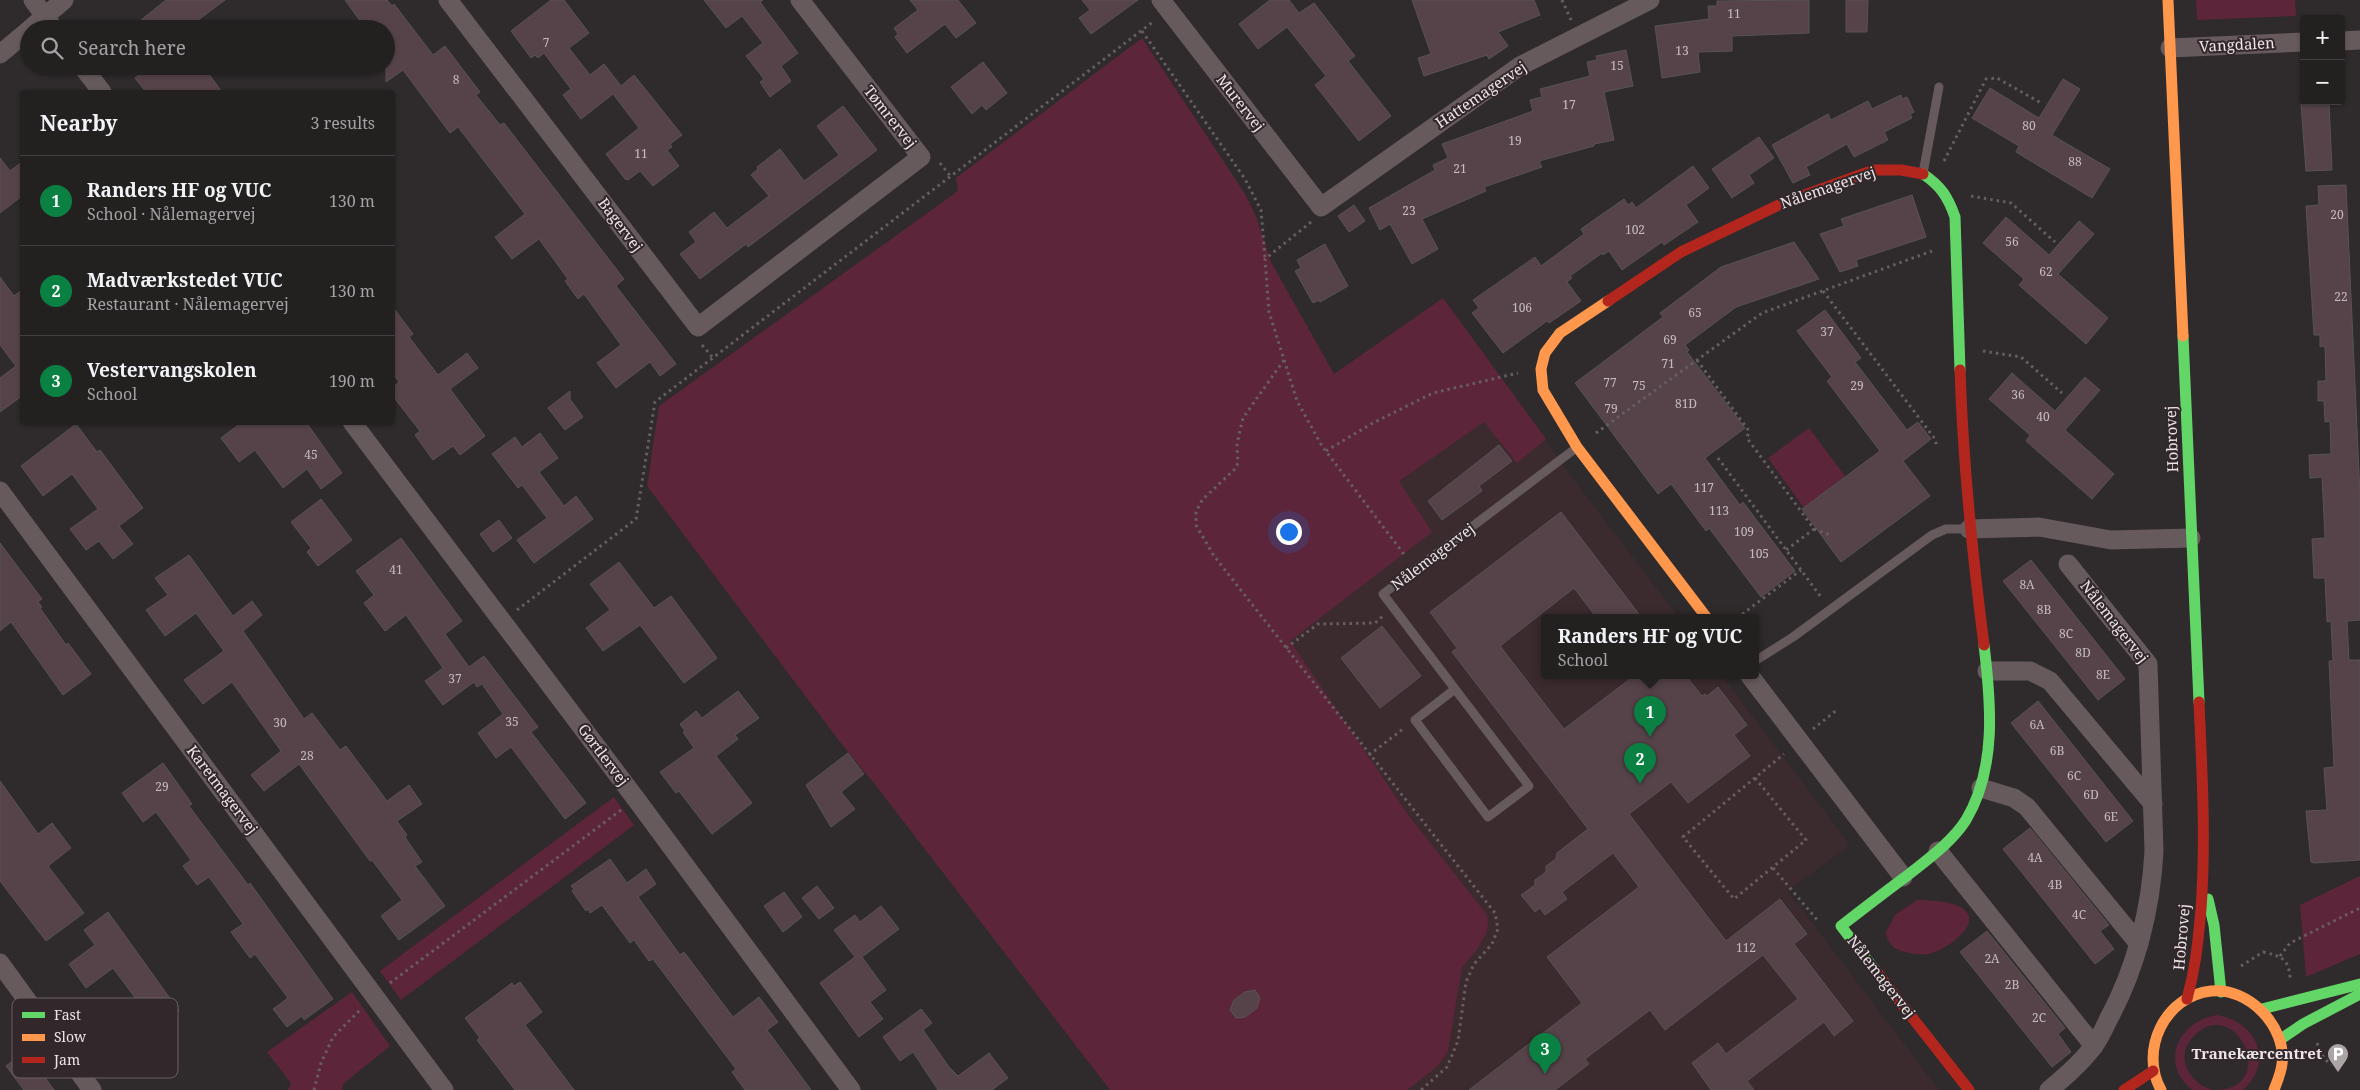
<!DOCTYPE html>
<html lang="en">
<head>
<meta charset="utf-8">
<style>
  :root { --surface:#232020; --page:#2b2829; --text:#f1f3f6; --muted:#a3a3a5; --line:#403e3e; --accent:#0b8043 }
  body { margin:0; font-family:"Noto Serif",serif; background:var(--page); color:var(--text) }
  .controls { position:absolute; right:15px; top:15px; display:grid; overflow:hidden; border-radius:5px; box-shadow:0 1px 4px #0004 }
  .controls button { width:45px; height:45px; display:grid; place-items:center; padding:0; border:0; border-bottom:1px solid var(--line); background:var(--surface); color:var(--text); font:25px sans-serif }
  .you { position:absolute; left:1288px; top:531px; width:18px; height:18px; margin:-12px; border:4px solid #fff; border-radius:50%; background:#1a73e8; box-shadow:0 0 0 8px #1a73e833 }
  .badge { display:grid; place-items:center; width:32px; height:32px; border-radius:50%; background:var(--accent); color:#fff; font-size:16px; font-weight:700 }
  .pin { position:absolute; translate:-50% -41px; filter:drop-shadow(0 1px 2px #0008) }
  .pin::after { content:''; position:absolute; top:26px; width:18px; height:15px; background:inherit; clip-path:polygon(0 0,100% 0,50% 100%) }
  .popup { position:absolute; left:1541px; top:614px; width:218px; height:65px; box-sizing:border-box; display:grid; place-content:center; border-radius:5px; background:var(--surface); filter:drop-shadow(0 1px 4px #0005); font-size:16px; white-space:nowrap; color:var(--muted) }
  .popup b { font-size:19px; color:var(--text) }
  .popup::after { content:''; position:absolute; left:50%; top:100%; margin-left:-10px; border:10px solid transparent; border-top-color:var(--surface) }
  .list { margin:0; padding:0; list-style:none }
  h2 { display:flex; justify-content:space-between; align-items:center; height:65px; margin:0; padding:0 20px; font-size:21px }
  h2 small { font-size:16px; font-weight:400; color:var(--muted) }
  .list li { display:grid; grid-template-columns:32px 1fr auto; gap:15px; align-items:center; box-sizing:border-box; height:90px; padding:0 20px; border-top:1px solid var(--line) }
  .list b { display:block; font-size:19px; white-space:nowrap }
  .list p { margin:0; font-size:16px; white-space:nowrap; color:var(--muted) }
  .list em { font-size:16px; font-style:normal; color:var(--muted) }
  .icon { flex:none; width:28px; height:28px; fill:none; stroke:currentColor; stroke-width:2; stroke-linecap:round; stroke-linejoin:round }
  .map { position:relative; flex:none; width:2360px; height:1090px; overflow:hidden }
  .search { position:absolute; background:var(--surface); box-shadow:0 1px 4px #0004; left:20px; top:20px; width:375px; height:55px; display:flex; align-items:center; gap:12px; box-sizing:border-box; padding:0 18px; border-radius:28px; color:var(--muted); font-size:19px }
  .panel { position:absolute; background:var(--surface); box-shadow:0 1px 4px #0004; left:20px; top:90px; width:375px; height:335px; border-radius:5px }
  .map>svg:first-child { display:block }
</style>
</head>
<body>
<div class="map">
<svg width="2360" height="1090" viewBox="0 0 2360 1090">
  <rect width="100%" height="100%" fill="#2f2a2b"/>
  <path fill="#3b2b2f" d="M1271,262L1334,374L1443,298L1565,468L1679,618H1545V676H1722L1850,845L1788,891L1939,1090H1110L647,486Z"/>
  <g fill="#5d253a">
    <path d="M2196,0H2295L2296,16L2197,20Z"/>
    <path d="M1142,38L1244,192L1256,216L1271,262L1334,374L1443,298L1546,439L1517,463L1484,422L1399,481L1432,532L1290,641L1409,816L1487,915L1488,926L1486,934L1476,951L1462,967L1448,1051L1438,1066L1407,1090H1110L877,787L840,742L647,486L659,406L958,191L956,178Z"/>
    <path d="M1809,428L1845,476L1804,508L1768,458Z"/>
    <path d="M614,797L634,825L401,1000L380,971Z"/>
    <path d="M2360,876V954L2306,977L2300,905Z"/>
    <path d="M1917,900C1929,900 1966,901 1969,917C1972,932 1943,950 1932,953C1923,956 1914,954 1905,952C1894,950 1887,943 1886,932L1895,915Z"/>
    <path d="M352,992L390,1046L343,1084L342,1090H288L291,1083L267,1052Z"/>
    <path d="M2217,1015C2256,1021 2275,1062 2243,1090H2215C2280,1089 2237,995 2195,1035C2173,1055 2189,1084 2213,1090H2192C2159,1063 2178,1021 2217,1015Z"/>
  </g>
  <g fill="#554349" stroke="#585354">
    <path d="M166,0H225L186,29H130Z"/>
    <path d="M345,0H387L392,6L394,4L433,55L445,46L480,92L476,95L500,125L504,123L624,279L616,286L676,364L660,376L650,362L616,388L597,363L621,345L584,294L578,299L565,281L568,279L539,239L512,259L495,237L525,214L458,127L450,133L403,70L386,82V29H366Z"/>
    <path d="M551,0H564L589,33L569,48L590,75L604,64L621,86L634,75L682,135L670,144L672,147L667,150L679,166L653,186L640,171L628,180L625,179L606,154L639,128L613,94L581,119L563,95L571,89L544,53L538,58L535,55L531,58L511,31Z"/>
    <path d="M704,0H763L760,2L798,53L781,66L791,81L770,97L760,82L764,79L746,56L763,43L742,16L726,28Z"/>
    <path d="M910,0H958L976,23L956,38L945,24L907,53L895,37L898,34L894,28L918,10Z"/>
    <path d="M1082,0H1138L1091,34L1079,18L1090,10Z"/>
    <path d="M1270,0H1289L1299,13L1314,3L1355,56L1348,61L1391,116L1359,141L1315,85L1326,76L1287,27L1258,49L1239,24Z"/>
    <path d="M1412,0H1534L1540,15L1498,32L1508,46L1489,59L1487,55L1424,76L1418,58L1431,54Z"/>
    <path d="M1809,0V33L1732,36V51L1698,52L1700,72L1662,78L1655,26L1709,19L1708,6H1717V1Z"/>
    <path d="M1846,0H1868L1867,32H1846Z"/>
    <path d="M1626,50L1633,86L1604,92L1614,140L1594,144V146L1539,161L1542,167L1484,187L1486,191L1422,219L1438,249L1412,264L1390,224L1380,230L1369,208L1435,170L1433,165L1448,158L1442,144L1533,111L1530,100L1542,97L1540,89L1590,76L1587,62L1597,60L1596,56Z"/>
    <path d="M983,62L1007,93L986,110L982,105L972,114L951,87Z"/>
    <path d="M150,66H203L222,92H146L135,78Z"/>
    <path d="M2063,79L2080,89L2052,135L2110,169L2092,198L2016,152L2019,146L1972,118L1990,88L2039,118Z"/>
    <path d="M1901,95L1902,99L1907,97L1914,112L1910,114L1912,118L1884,132L1888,140L1854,157L1847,144L1806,167L1810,175L1793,183L1772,145L1828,114L1831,120L1868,101L1872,109Z"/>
    <path d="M2329,103L2332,170L2306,171L2301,104Z"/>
    <path d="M843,106L877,150L748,247L746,244L700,279L680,254L696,242L689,232L714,212L727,228L769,196L751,175L758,169L757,167L780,149L804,181L839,155L817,126Z"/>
    <path d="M1759,137L1774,158L1749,175L1754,183L1732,198L1712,169Z"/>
    <path d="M0,158L10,171L22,162V196L0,213Z"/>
    <path d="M1693,166L1709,188L1686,205L1698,222L1664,245L1662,242L1622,270L1609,251L1603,255L1602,253L1570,276L1572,278L1567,282L1581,301L1549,323L1547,321L1503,353L1472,313L1479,308L1473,300L1535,257L1541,266L1584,234L1581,229L1624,199L1628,205L1632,202L1636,208Z"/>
    <path d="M2346,185L2360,495V620L2347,621L2349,660H2360V860L2314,863L2311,862L2306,811L2327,810L2324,768L2334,767L2329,661H2333L2331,621L2327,622L2325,578H2314L2312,539L2325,538L2322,477L2310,478L2309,455L2331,454L2330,421L2325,422L2324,401H2318V381H2326L2325,346L2320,347V335H2314L2306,206L2319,205L2318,186Z"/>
    <path d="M1912,195L1926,237L1856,260L1858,266L1840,272L1820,234L1844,226L1841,219Z"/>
    <path d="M1354,205L1365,221L1349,232L1338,216Z"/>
    <path d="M2006,217L2049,255L2079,221L2094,234L2058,274L2108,318L2086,344L2019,285L2024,279L1983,243Z"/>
    <path d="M1794,242L1819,279L1736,307L1685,345L1689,350L1687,352L1745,428L1705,458L1740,505L1743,502L1795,571L1761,597L1709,528L1706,531L1671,484L1658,494L1575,383L1663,317L1660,313L1721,267Z"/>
    <path d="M1325,244L1348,286L1320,302L1319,300L1313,303L1295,271L1301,268L1297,260Z"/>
    <path d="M0,277L14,296L22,290V396L0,412V378L16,366L0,345Z"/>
    <path d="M392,306L413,334L409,337L438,375L467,353L478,368L450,389L485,436L460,455L453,446L433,460L415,435L420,431L392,395V388L399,382L392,373Z"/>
    <path d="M1825,310L1861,358L1855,362L1907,430L1918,422L1931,439L1903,461L1930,496L1841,562L1802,509L1880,451L1827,381L1832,377L1797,331Z"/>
    <path d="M2012,373L2055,411L2085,377L2100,390L2065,430L2114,474L2092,499L2026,441L2030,435L1989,399Z"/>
    <path d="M570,391V399L583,417L565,430L548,408Z"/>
    <path d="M242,422H306L342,473L321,489L307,469L283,488L255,450L239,462L221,438Z"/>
    <path d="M76,424L97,452L100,450L143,508L119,526L133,544L113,559L99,541L86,550L70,529L98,509L72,474L43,496L21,466Z"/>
    <path d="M540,433L558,458L539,472L564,506L576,496L593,519L534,563L517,540L547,518L522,485L518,488L492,454L515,437L522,447Z"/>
    <path d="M1499,445L1512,461L1479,486L1482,491L1442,520L1428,501Z"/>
    <path d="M321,499L352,540L318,566L307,552L311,548L291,522Z"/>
    <path d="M1561,512L1642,618H1597L1574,588L1500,646L1564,729L1634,676H1686L1702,696L1705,694L1707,696L1718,687L1747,725L1734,735L1750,756L1688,803L1671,782L1629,814L1726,941L1780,899L1807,934L1794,944L1853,1021L1834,1036L1824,1022L1747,1081L1754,1090H1711L1692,1063L1718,1043L1726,1054L1798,999L1763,955L1665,1030L1650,1010L1585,1059L1589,1064L1555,1090H1469L1582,1003L1547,957L1639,887L1613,853L1562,892L1567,899L1545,915L1540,908L1535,912L1521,895L1535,885V880L1546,872V866L1556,859L1557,853L1588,829L1452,652L1457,648L1430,612Z"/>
    <path d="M499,520L512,538L493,552L480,534Z"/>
    <path d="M401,538L462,621L445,634L469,667L484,656L538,727L531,732L586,803L565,819L511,747L496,758L478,733L503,714L482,684L477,687L474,682L443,705L425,681L443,668L406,615L385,631L364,603L374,595L356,571Z"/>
    <path d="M0,543L42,599L38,602L42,607L40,608L66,645L68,643L91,674L63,695L11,622L0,631Z"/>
    <path d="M189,555L233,616L252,601L262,615L243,631L304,719L312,713L340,750L346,746L387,801L409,785L422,804L397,821L407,835L405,837L422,862L415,866L445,906L399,940L381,916L402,900L372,860L370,861L299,764L264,791L251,775L281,751L232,682L203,704L184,680L224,651L196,613L165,636L146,610L168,595L155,578Z"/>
    <path d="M2031,560L2125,679L2098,700L2003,581Z"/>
    <path d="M619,562L654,608L671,596L717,658L684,683L640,625L603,651L586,628L610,610L590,584Z"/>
    <path d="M1382,626L1421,676L1380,708L1341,658Z"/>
    <path d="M738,691L759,718L735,735L738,739L716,756L752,803L712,834L679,791L676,793L660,772L694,748L683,732L685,731L680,724L696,711L702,718Z"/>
    <path d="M2038,701L2133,821L2106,842L2011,723Z"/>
    <path d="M848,753L864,774L841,792L855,809L831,827L806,785Z"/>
    <path d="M163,763L192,804L189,806L248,885L250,883L333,999L304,1020L302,1016L287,1027L273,1009L288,998L255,954L250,958L231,932L243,924L209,877L197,885L183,866L191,860L156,812L143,822L122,793Z"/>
    <path d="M0,781L38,834L52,823L71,848L48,866L84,913L46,941L0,881Z"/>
    <path d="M2030,828L2109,925L2100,931L2114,949L2095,964L2003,849Z"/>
    <path d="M610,859L627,883L646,869L656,884L638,897L680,955L684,952L733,1017L759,997L778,1022L767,1030L811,1090H745L732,1072L736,1069L653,959L649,961L634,940L630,943L602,905L590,913L588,909L586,911L572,891L574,889L571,886Z"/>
    <path d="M817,886L834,908L819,919L802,898Z"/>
    <path d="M784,892L802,917L783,932L764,906Z"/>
    <path d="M881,906L899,929L862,957L886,990L870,1002L883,1019L859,1037L820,983L855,957L834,930L855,915L860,922Z"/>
    <path d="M108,912L179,1011L157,1028L153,1022L132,1037L118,1018L139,1003L113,968L86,988L69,964L95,945L84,930Z"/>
    <path d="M1987,931L2065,1028L2058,1034L2071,1052L2052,1067L1960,952Z"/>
    <path d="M520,982L542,1012L525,1025L574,1090H515L477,1040L480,1038L465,1018L512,983L514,986Z"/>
    <path d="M1255,990L1260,998L1257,1008L1245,1017L1236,1018L1230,1010L1234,1000L1245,992Z"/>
    <path d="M921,1009L932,1023L923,1030L949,1067L958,1076L989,1053L1008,1078L992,1090H938L913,1052L900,1061L883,1037Z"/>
    <path d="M26,1051L54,1090H24L6,1066Z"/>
  </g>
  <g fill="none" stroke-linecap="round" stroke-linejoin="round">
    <g stroke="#665e61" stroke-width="3" stroke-dasharray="2.5 4" stroke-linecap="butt">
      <path d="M1562,0L1571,20"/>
      <path d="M1142,31L1245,179L1261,210L1265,258"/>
      <path d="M1944,161L1986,79L1997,78L2041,103"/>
      <path d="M940,163L951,177"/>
      <path d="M1971,196L2011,203L2055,242"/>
      <path d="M1311,222L1265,259L1269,312L1297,401L1322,446L1406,557"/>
      <path d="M1823,291L1935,439L1937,448"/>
      <path d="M702,345L713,358"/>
      <path d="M1983,351L2021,357L2062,393"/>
      <path d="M1284,360L1243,418L1237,444L1238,463L1235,469L1202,500L1196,512V525L1214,556L1495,913L1498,929L1492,944L1474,964L1466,982L1458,1041L1447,1067L1421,1090"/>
      <path d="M1697,360L1749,431L1747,438L1814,529L1786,550"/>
      <path d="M1596,433L1762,313L1932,251"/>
      <path d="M1326,451L1371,424L1433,393L1518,373"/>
      <path d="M1718,458L1821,597"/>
      <path d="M1814,529L1830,535"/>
      <path d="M517,610L636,519L655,402L1154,21"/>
      <path d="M1737,618L1801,570"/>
      <path d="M1286,648L1318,624L1375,623L1383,616"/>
      <path d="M1813,729L1838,709"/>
      <path d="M1369,755L1403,729"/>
      <path d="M1755,778L1806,840L1734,899L1683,837L1784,754"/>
      <path d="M1773,868L1818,921"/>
      <path d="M2280,956L2290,943L2360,908"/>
      <path d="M2241,966L2263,952C2280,956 2289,958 2290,978"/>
      <path d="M390,983L621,810"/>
      <path d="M2317,1043L2324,1058L2331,1065"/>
      <path d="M314,1090L321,1063L333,1037L361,1009"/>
    </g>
    <g stroke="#665a5d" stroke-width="9">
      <path d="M1923,173L1939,87"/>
      <path d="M1755,661L1793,637L1932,535L1946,529H1966"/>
      <path d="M1455,689L1529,786L1488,817L1415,720L1455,689L1383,594L1576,448"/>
    </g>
    <g stroke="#665a5d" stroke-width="19">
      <path d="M33,0L54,29"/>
      <path d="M448,0L698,327L921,157L800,0"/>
      <path d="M1161,0L1321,207L1520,66L1650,0"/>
      <path d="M30,29L64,0"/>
      <path d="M2341,41L2360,40"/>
      <path d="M2170,48L2304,42"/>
      <path d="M0,54L29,30"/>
      <path d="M82,66L102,92"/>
      <path d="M352,422L636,799L851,1090"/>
      <path d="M0,491L444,1090"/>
      <path d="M1969,529L2039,527L2111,540L2191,538"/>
      <path d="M1987,671H2030L2050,681L2153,804"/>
      <path d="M1750,676L1903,877"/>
      <path d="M1981,788L2014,798L2027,807L2139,944"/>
      <path d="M1938,851L2094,1046"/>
      <path d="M0,963L92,1090"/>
      <path d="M2049,1090C2065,1077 2081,1063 2093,1047C2099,1039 2104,1029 2108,1020C2136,969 2151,909 2154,851L2148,664L2068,564"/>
    </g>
    <g stroke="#63d668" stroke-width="11">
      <path d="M1923,174C1941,186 1948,197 1955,217L1960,370"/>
      <path d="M2183,336L2199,702"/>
      <path d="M2208,899L2214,925L2221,992"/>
      <path d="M1875,970L1841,926C1863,909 1885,892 1908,875C1928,859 1952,842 1966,820C1997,768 1991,703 1984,645"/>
      <path d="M2262,1009L2360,984"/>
      <path d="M2281,1039L2303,1024L2360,994"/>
    </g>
    <g stroke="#ff974d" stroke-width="11">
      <path d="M2168,0L2183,336"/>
      <path d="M1608,301L1560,333L1545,353L1541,369L1543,390L1577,447L1707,618"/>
      <path d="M2161,1090C2139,1050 2165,996 2211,991C2249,987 2287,1027 2282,1064C2281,1073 2277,1082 2274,1090"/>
    </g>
    <g stroke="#b3261e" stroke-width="11">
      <path d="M1608,301L1681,252L1785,202L1874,170H1901L1923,174"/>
      <path d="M1960,370C1963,463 1972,552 1984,645"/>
      <path d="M1875,970L1969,1090"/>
      <path d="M2187,999C2196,967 2198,941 2201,909C2206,840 2202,771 2199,702"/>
      <path d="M2124,1090L2153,1071"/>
    </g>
  </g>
  <defs>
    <g id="parking-pin" transform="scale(1.125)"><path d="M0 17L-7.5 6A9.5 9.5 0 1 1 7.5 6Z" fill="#aaa4a5" stroke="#32272a"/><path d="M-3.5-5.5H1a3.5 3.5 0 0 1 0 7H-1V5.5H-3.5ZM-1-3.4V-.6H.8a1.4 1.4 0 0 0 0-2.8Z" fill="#fff"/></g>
  </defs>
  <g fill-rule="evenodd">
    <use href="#parking-pin" x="2338" y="1054"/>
  </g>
  <g text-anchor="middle" stroke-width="4" stroke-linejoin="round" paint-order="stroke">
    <g font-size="12" fill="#c6bcc0">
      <text x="1734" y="18">11</text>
      <text x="546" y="47">7</text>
      <text x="1682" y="55">13</text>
      <text x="1617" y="70">15</text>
      <text x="456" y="84">8</text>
      <text x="1569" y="109">17</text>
      <text x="2029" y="130">80</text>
      <text x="1515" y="145">19</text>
      <text x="641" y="158">11</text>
      <text x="2075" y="166">88</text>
      <text x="1460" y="173">21</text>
      <text x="1409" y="215">23</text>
      <text x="2337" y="219">20</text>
      <text x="1635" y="234">102</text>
      <text x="2012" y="246">56</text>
      <text x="2046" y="276">62</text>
      <text x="2341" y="301">22</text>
      <text x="1522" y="312">106</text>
      <text x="1695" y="317">65</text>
      <text x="1827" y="336">37</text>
      <text x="1670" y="344">69</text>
      <text x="1668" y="368">71</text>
      <text x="1610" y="387">77</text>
      <text x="1639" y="390">75</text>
      <text x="1857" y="390">29</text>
      <text x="2018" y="399">36</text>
      <text x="1686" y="408">81D</text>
      <text x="1611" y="413">79</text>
      <text x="2043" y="421">40</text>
      <text x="311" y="459">45</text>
      <text x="1704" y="492">117</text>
      <text x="1719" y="515">113</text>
      <text x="1744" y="536">109</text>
      <text x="1759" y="558">105</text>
      <text x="396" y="574">41</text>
      <text x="2027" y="589">8A</text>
      <text x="2044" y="614">8B</text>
      <text x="2066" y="638">8C</text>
      <text x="2083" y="657">8D</text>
      <text x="2103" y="679">8E</text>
      <text x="455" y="683">37</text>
      <text x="512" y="726">35</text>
      <text x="280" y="727">30</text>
      <text x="2037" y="729">6A</text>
      <text x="2057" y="755">6B</text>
      <text x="307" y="760">28</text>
      <text x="2074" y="780">6C</text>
      <text x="162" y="791">29</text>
      <text x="2091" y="799">6D</text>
      <text x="2111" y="821">6E</text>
      <text x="2035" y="862">4A</text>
      <text x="2055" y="889">4B</text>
      <text x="2079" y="919">4C</text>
      <text x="1746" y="952">112</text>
      <text x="1992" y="963">2A</text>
      <text x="2012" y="989">2B</text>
      <text x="2039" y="1022">2C</text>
    </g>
    <g font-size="15" fill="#ece5e7" stroke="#32272a">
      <text transform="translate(2237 45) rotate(-3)" y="5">Vangdalen</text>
      <text transform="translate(1481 95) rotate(-34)" y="5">Hattemagervej</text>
      <text transform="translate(1240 103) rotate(52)" y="5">Murervej</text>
      <text transform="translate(890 117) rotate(52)" y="5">Tømrervej</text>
      <text transform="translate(1828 188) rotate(-19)" y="5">Nålemagervej</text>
      <text transform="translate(620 225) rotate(53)" y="5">Bagervej</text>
      <text transform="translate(2172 439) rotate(-92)" y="5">Hobrovej</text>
      <text transform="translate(1433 557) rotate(-37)" y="5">Nålemagervej</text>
      <text transform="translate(2114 622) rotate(52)" y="5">Nålemagervej</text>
      <text transform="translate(603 755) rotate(53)" y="5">Gørtlervej</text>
      <text transform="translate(222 790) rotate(53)" y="5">Karetmagervej</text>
      <text transform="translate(2182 937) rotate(-85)" y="5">Hobrovej</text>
      <text transform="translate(1881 977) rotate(52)" y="5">Nålemagervej</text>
    </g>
    <g font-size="15" font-weight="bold" fill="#ece5e7" stroke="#32272a" text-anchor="end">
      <text x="2322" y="1059">Tranekærcentret</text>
    </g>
  </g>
  <rect x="12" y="998" width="166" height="80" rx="8" fill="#32272a" stroke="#6a6063" stroke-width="1"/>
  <rect x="22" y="1012" width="23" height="6" fill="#63d668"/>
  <rect x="22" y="1034" width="23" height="7" fill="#ff974d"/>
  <rect x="22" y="1057" width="23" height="6" fill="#b3261e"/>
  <g font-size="14" fill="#ece5e7">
    <text x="54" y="1020">Fast</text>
    <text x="54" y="1042">Slow</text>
    <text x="54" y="1065">Jam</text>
  </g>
</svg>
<div class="controls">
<button>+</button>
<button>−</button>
</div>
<div class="you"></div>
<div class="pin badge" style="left:1650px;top:737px">1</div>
<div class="popup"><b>Randers HF og VUC</b>School</div>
<div class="pin badge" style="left:1640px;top:784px">2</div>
<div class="pin badge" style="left:1545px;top:1074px">3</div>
<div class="search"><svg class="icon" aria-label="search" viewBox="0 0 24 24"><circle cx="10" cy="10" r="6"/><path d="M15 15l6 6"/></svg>Search here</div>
<section class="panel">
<h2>Nearby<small>3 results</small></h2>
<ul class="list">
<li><span class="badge">1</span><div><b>Randers HF og VUC</b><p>School · Nålemagervej</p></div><em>130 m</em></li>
<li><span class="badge">2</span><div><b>Madværkstedet VUC</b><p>Restaurant · Nålemagervej</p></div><em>130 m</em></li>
<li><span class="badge">3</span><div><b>Vestervangskolen</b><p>School</p></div><em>190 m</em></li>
</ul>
</section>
</div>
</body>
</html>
